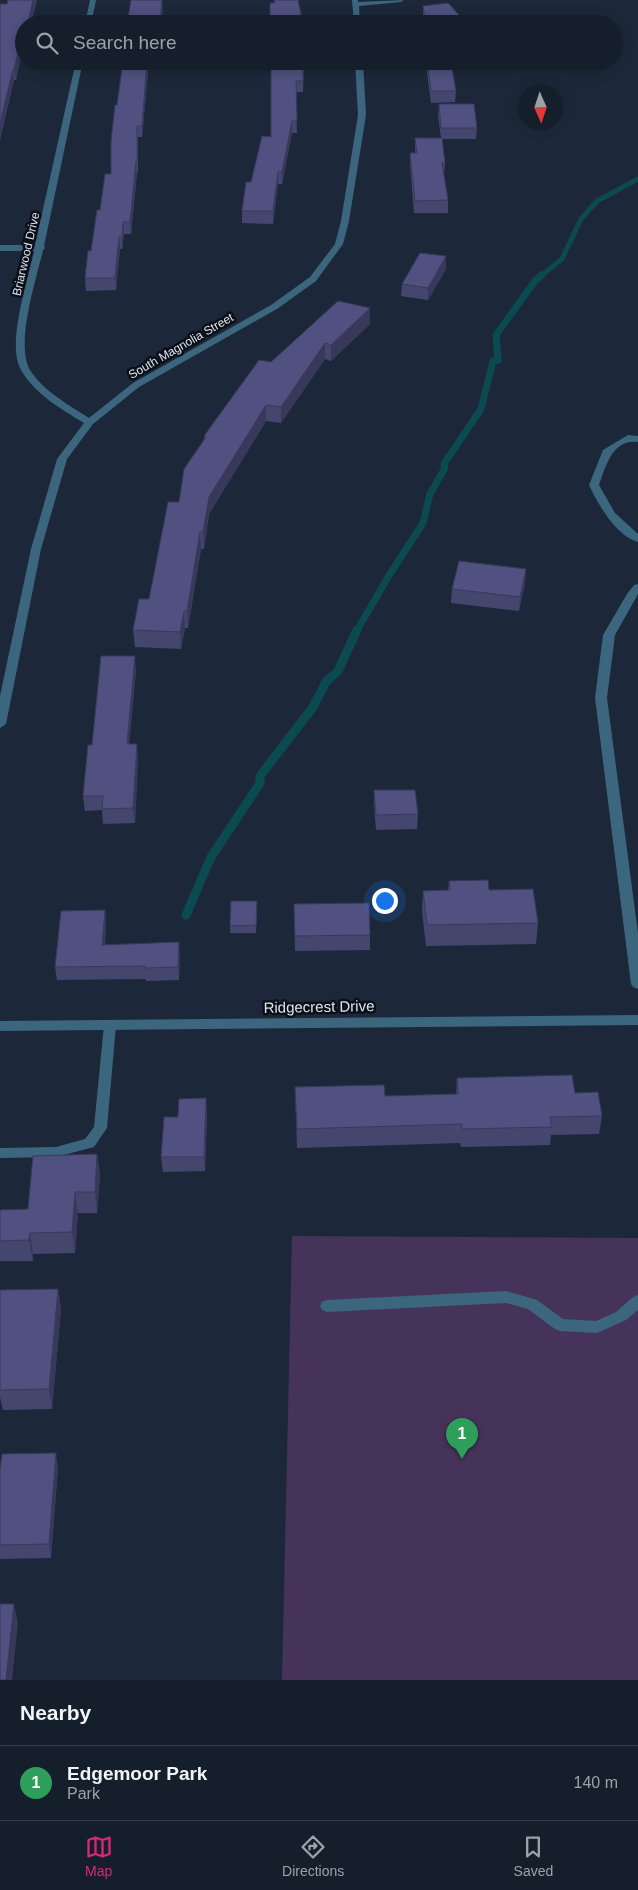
<!DOCTYPE html>
<html lang="en">
<head>
<meta charset="utf-8">
<style>
  :root { --surface:#151e2b; --page:#222b37; --text:#f1f3f6; --muted:#9da2a9; --line:#343c47; --accent:#db2777 }
  body { margin:0; font-family:Helvetica,sans-serif; background:var(--page); color:var(--text) }
  .compass { position:absolute; left:518px; top:85px; width:45px; height:45px; border-radius:50%; background:var(--surface); box-shadow:0 2px 12px #0003; rotate:177deg }
  .you { position:absolute; left:384px; top:900px; width:18px; height:18px; margin:-12px; border:4px solid #fff; border-radius:50%; background:#1a73e8; box-shadow:0 0 0 8px #1a73e833 }
  .badge { display:grid; place-items:center; width:32px; height:32px; border-radius:50%; background:var(--accent); color:#fff; font-size:16px; font-weight:700 }
  .pin { position:absolute; translate:-50% -41px; filter:drop-shadow(0 1px 2px #0008) }
  .pin::after { content:''; position:absolute; top:26px; width:18px; height:15px; background:inherit; clip-path:polygon(0 0,100% 0,50% 100%) }
  .list { margin:0; padding:0; list-style:none }
  h2 { display:flex; justify-content:space-between; align-items:center; height:65px; margin:0; padding:0 20px; font-size:21px }
  h2 small { font-size:16px; font-weight:400; color:var(--muted) }
  .list li { display:grid; grid-template-columns:32px 1fr auto; gap:15px; align-items:center; box-sizing:border-box; height:75px; padding:0 20px; border-top:1px solid var(--line) }
  .list b { display:block; font-size:19px; white-space:nowrap }
  .list p { margin:0; font-size:16px; white-space:nowrap; color:var(--muted) }
  .list em { font-size:16px; font-style:normal; color:var(--muted) }
  .icon { flex:none; width:28px; height:28px; fill:none; stroke:currentColor; stroke-width:2; stroke-linecap:round; stroke-linejoin:round }
  .map { position:relative; flex:none; width:638px; height:1680px; overflow:hidden }
  .search { position:absolute; background:var(--surface); box-shadow:0 2px 12px #0003; left:15px; right:15px; top:15px; height:55px; display:flex; align-items:center; gap:12px; box-sizing:border-box; padding:0 18px; border-radius:28px; color:var(--muted); font-size:19px }
  .sheet { height:140px; background:var(--surface) }
  nav { display:flex; justify-content:space-around; align-items:center; box-sizing:border-box; height:70px; border-top:1px solid var(--line); background:var(--surface); font-size:14px; color:var(--muted) }
  nav a { display:grid; justify-items:center; gap:2px }
  nav .on { color:var(--accent) }
  .map>svg:first-child { display:block }
</style>
</head>
<body>
<div class="map">
<svg width="638" height="1680" viewBox="0 0 638 1680">
  <rect width="100%" height="100%" fill="#1c2839"/>
  <path fill="#46335a" d="M292,1236L638,1238V1680H282Z"/>
  <g fill="none" stroke-linecap="round" stroke-linejoin="round">
    <path stroke="#0c4a52" stroke-width="5" d="M541,276L562,259L581,219L597,201L638,179"/>
    <path stroke="#0c4a52" stroke-width="7" d="M356,632L388,577L423,523L430,494L445,468L444,464L481,409L493,361L498,360L496,335L535,281L542,275"/>
    <path stroke="#0c4a52" stroke-width="9" d="M186,915L211,857L260,783V776L313,707L326,682L338,671L357,630"/>
    <g fill="#3b667e" fill-rule="evenodd">
      <path d="M110,1020L114,1022L116,1025L107,1128L94,1147L56,1157L0,1158V1148L56,1147L85,1139L94,1127L104,1025L106,1022Z"/>
      <path d="M506,1291L537,1300L563,1319L596,1321L616,1312L633,1297L638,1295V1310L626,1320L597,1333L560,1331L555,1329L528,1309L506,1303L327,1312L322,1310L320,1306L322,1302L327,1300Z"/>
    </g>
    <g fill="#3b667e" fill-rule="evenodd">
      <path d="M90,0H96L91,24H85Z"/>
      <path d="M352,0H358V2L404,0L401,2L359,6L360,24H354Z"/>
      <path d="M76,61H83L44,246L45,248L43,250C36,280 15,344 30,370C43,391 69,405 89,418L133,383L271,305L310,277L335,244L341,221L358,115L355,61H363L366,115L349,221L343,244L316,281L277,309L139,387L93,424L67,459L41,549L6,724L0,728V696L31,549L57,459L84,423C61,409 33,393 20,368C7,342 28,280 34,251H0V245H35Z"/>
      <path d="M628,435L638,436V442C612,439 606,466 599,485L615,513L638,534V542C616,536 598,504 589,485L603,450Z"/>
      <path d="M638,584V594L615,635L607,698L638,933V989L633,987L631,984L595,698L603,635L627,594L634,585Z"/>
      <path d="M638,1015V1025L0,1031V1021Z"/>
    </g>
  </g>
  <g fill="#45466e">
    <path d="M8,0H37L31,24H24V51H22L16,80H14L0,140V4H7Z"/>
    <path d="M423,6L461,24H424L423,17Z"/>
    <path d="M123,61H149L142,137H138V173H137L131,234H124L122,249H120L116,290L86,291L85,278L100,210L111,174L117,105Z"/>
    <path d="M304,61L303,92H296L297,133H292L282,184H278L273,224L242,223V211L251,182Z"/>
    <path d="M430,61H457V64H451L456,91L455,102L431,103L427,73V62H430Z"/>
    <path d="M439,104L477,128L476,139H442L445,163L444,174L448,200V213H414L410,165V153H415V138H441L438,115Z"/>
    <path d="M446,269L428,300L401,296L402,284Z"/>
    <path d="M370,308V324L331,361L325,359L281,423L266,421L209,514L204,549H201L188,628H185L181,649L135,647L133,630L149,599L179,502L204,440V436L271,362Z"/>
    <path d="M525,583L519,611L451,603L452,589Z"/>
    <path d="M136,670L129,744L138,758L135,823L103,824L102,810L85,811L83,796L92,745Z"/>
    <path d="M374,790L418,814L417,829L376,830L374,805Z"/>
    <path d="M449,881L489,890L538,923L536,944L426,946L422,911L423,891L448,890Z"/>
    <path d="M294,904L370,935V950L295,951Z"/>
    <path d="M257,909L256,933H230V926Z"/>
    <path d="M105,910L106,923L105,945L180,955L179,980L146,981V979L57,980L55,967Z"/>
    <path d="M457,1078L575,1093L602,1116L599,1134L551,1135L550,1145L461,1147L460,1143L297,1148L295,1087L385,1096L456,1094Z"/>
    <path d="M206,1098L207,1113L205,1171L163,1172L161,1157L178,1117Z"/>
    <path d="M97,1154L100,1175L97,1213H78L75,1253L33,1254V1261H0V1210L28,1209Z"/>
    <path d="M58,1289L61,1309L52,1409L3,1410L0,1397V1290Z"/>
    <path d="M58,1467L51,1558L0,1559V1470Z"/>
  </g>
  <g fill="#38395a">
    <path d="M33,0H37L31,24H28Z"/>
    <path d="M162,0L163,10L162,24H160Z"/>
    <path d="M21,41L22,51L16,80L14,69Z"/>
    <path d="M147,61H149L142,137V126Z"/>
    <path d="M13,69L14,80L0,140V124Z"/>
    <path d="M292,121V133L282,184V172Z"/>
    <path d="M136,161L137,173L131,234L130,222Z"/>
    <path d="M278,172V184L273,224V211Z"/>
    <path d="M123,222L124,234L122,249V237Z"/>
    <path d="M119,237L120,249L116,290L115,278Z"/>
    <path d="M446,256V269L428,300V288Z"/>
    <path d="M370,308V324L331,361V345Z"/>
    <path d="M325,343V359L281,423V407Z"/>
    <path d="M266,405V421L209,514L204,549L203,532L209,497Z"/>
    <path d="M200,532L201,549L188,628L187,611Z"/>
    <path d="M526,569L525,583L519,611L520,597Z"/>
    <path d="M184,611L185,628L181,649L180,632Z"/>
    <path d="M135,656L136,670L128,758L127,744Z"/>
    <path d="M137,744L138,758L135,823L133,808Z"/>
    <path d="M105,910L106,923L104,958L102,945Z"/>
    <path d="M179,942L180,955L179,980L178,967Z"/>
    <path d="M206,1098L207,1113L205,1171L204,1157Z"/>
    <path d="M97,1154L100,1175L97,1213L95,1192Z"/>
    <path d="M75,1192L78,1213L75,1253L72,1232Z"/>
    <path d="M30,1233L33,1254V1261L29,1240Z"/>
    <path d="M58,1289L61,1309L52,1409L49,1389Z"/>
    <path d="M56,1453L58,1467L51,1558L49,1544Z"/>
    <path d="M14,1604L18,1623L12,1680H6Z"/>
  </g>
  <g fill="#505180" stroke="#38395a">
    <path d="M8,0H33L28,24H24V40L23,41H21L14,69H13L0,124V4H7Z"/>
    <path d="M131,0H162L160,24H127Z"/>
    <path d="M274,0H298L303,24H270V3H275Z"/>
    <path d="M448,3L459,15L461,24H426L423,6Z"/>
    <path d="M123,61H147L142,126H137V161H136L130,222H123L122,237H119L115,278H85L88,251H91L97,210H100L105,174H111V141L115,105H117Z"/>
    <path d="M271,61H303V81H296L297,121H292L282,172H278L273,211H242L246,182H251L262,136L271,137Z"/>
    <path d="M427,62H451L456,91H431Z"/>
    <path d="M439,104H474L477,128H441Z"/>
    <path d="M415,138H442L445,163H442L448,200L415,201L410,153H417Z"/>
    <path d="M420,253L446,256L428,288L402,284Z"/>
    <path d="M338,301L370,308L331,345L325,343L281,407L266,405L209,497L203,532H200L187,611H184L180,632L133,630L139,599H149L168,502H179L184,469L206,437L204,436L259,360L271,362Z"/>
    <path d="M459,561L526,569L520,597L452,589Z"/>
    <path d="M101,656H135L127,744H137L133,808L102,809L103,796H83L88,745H92Z"/>
    <path d="M374,790H415L418,814L376,815Z"/>
    <path d="M488,880L489,890L533,889L538,923L427,925L423,891L450,890L449,881Z"/>
    <path d="M231,901H257L256,925L230,926Z"/>
    <path d="M369,903L370,935L295,936L294,904Z"/>
    <path d="M105,910L102,945L179,942L178,967L145,968V966L55,967L61,911Z"/>
    <path d="M572,1075L575,1093L598,1092L602,1116L550,1117L552,1127L462,1129V1124L297,1129L295,1087L384,1085L385,1096L458,1094L457,1078Z"/>
    <path d="M206,1098L204,1157H161L164,1117H178L179,1099Z"/>
    <path d="M97,1154L95,1192H75L72,1232L30,1233L29,1240L0,1241V1210L28,1209L33,1156Z"/>
    <path d="M58,1289L49,1389L0,1390V1290Z"/>
    <path d="M56,1453L49,1544L0,1545V1470L2,1454Z"/>
    <path d="M0,1604H14L6,1680H0Z"/>
  </g>
  <g text-anchor="middle" stroke-width="5" stroke-linejoin="round" paint-order="stroke">
    <g font-size="12" fill="#dde5f1" stroke="#0b1018">
      <text transform="translate(26 254) rotate(-77)" y="4">Briarwood Drive</text>
      <text transform="translate(181 346) rotate(-30)" y="4">South Magnolia Street</text>
    </g>
    <g font-size="15" fill="#dde5f1" stroke="#0b1018">
      <text transform="translate(319 1007) rotate(-1)" y="5">Ridgecrest Drive</text>
    </g>
  </g>
</svg>
<svg class="compass" viewBox="-18 -18 36 36"><path d="M0-13l5 13h-10z" fill="#e53935"/><path d="M0 13l5-13h-10z" fill="#9da2a9"/></svg>
<div class="you"></div>
<div class="pin badge" style="left:462px;top:1459px;background:#2e9e5b">1</div>
<div class="search"><svg class="icon" aria-label="search" viewBox="0 0 24 24"><circle cx="10" cy="10" r="6"/><path d="M15 15l6 6"/></svg>Search here</div>
</div>
<section class="sheet">
<h2>Nearby<small></small></h2>
<ul class="list">
<li><span class="badge" style="background:#2e9e5b">1</span><div><b>Edgemoor Park</b><p>Park</p></div><em>140 m</em></li>
</ul>
</section>
<nav>
<a class="on"><svg class="icon" aria-label="map" viewBox="0 0 24 24"><path d="M3 6l6-2 6 2 6-2v14l-6 2-6-2-6 2zM9 4v14M15 6v14"/></svg>Map</a>
<a><svg class="icon" aria-label="directions" viewBox="0 0 24 24"><path d="M12 3l9 9-9 9-9-9zM9 14v-3h6M13 9l2 2-2 2"/></svg>Directions</a>
<a><svg class="icon" aria-label="saved" viewBox="0 0 24 24"><path d="M7 4h10v16l-5-4-5 4z"/></svg>Saved</a>
</nav>
</body>
</html>
